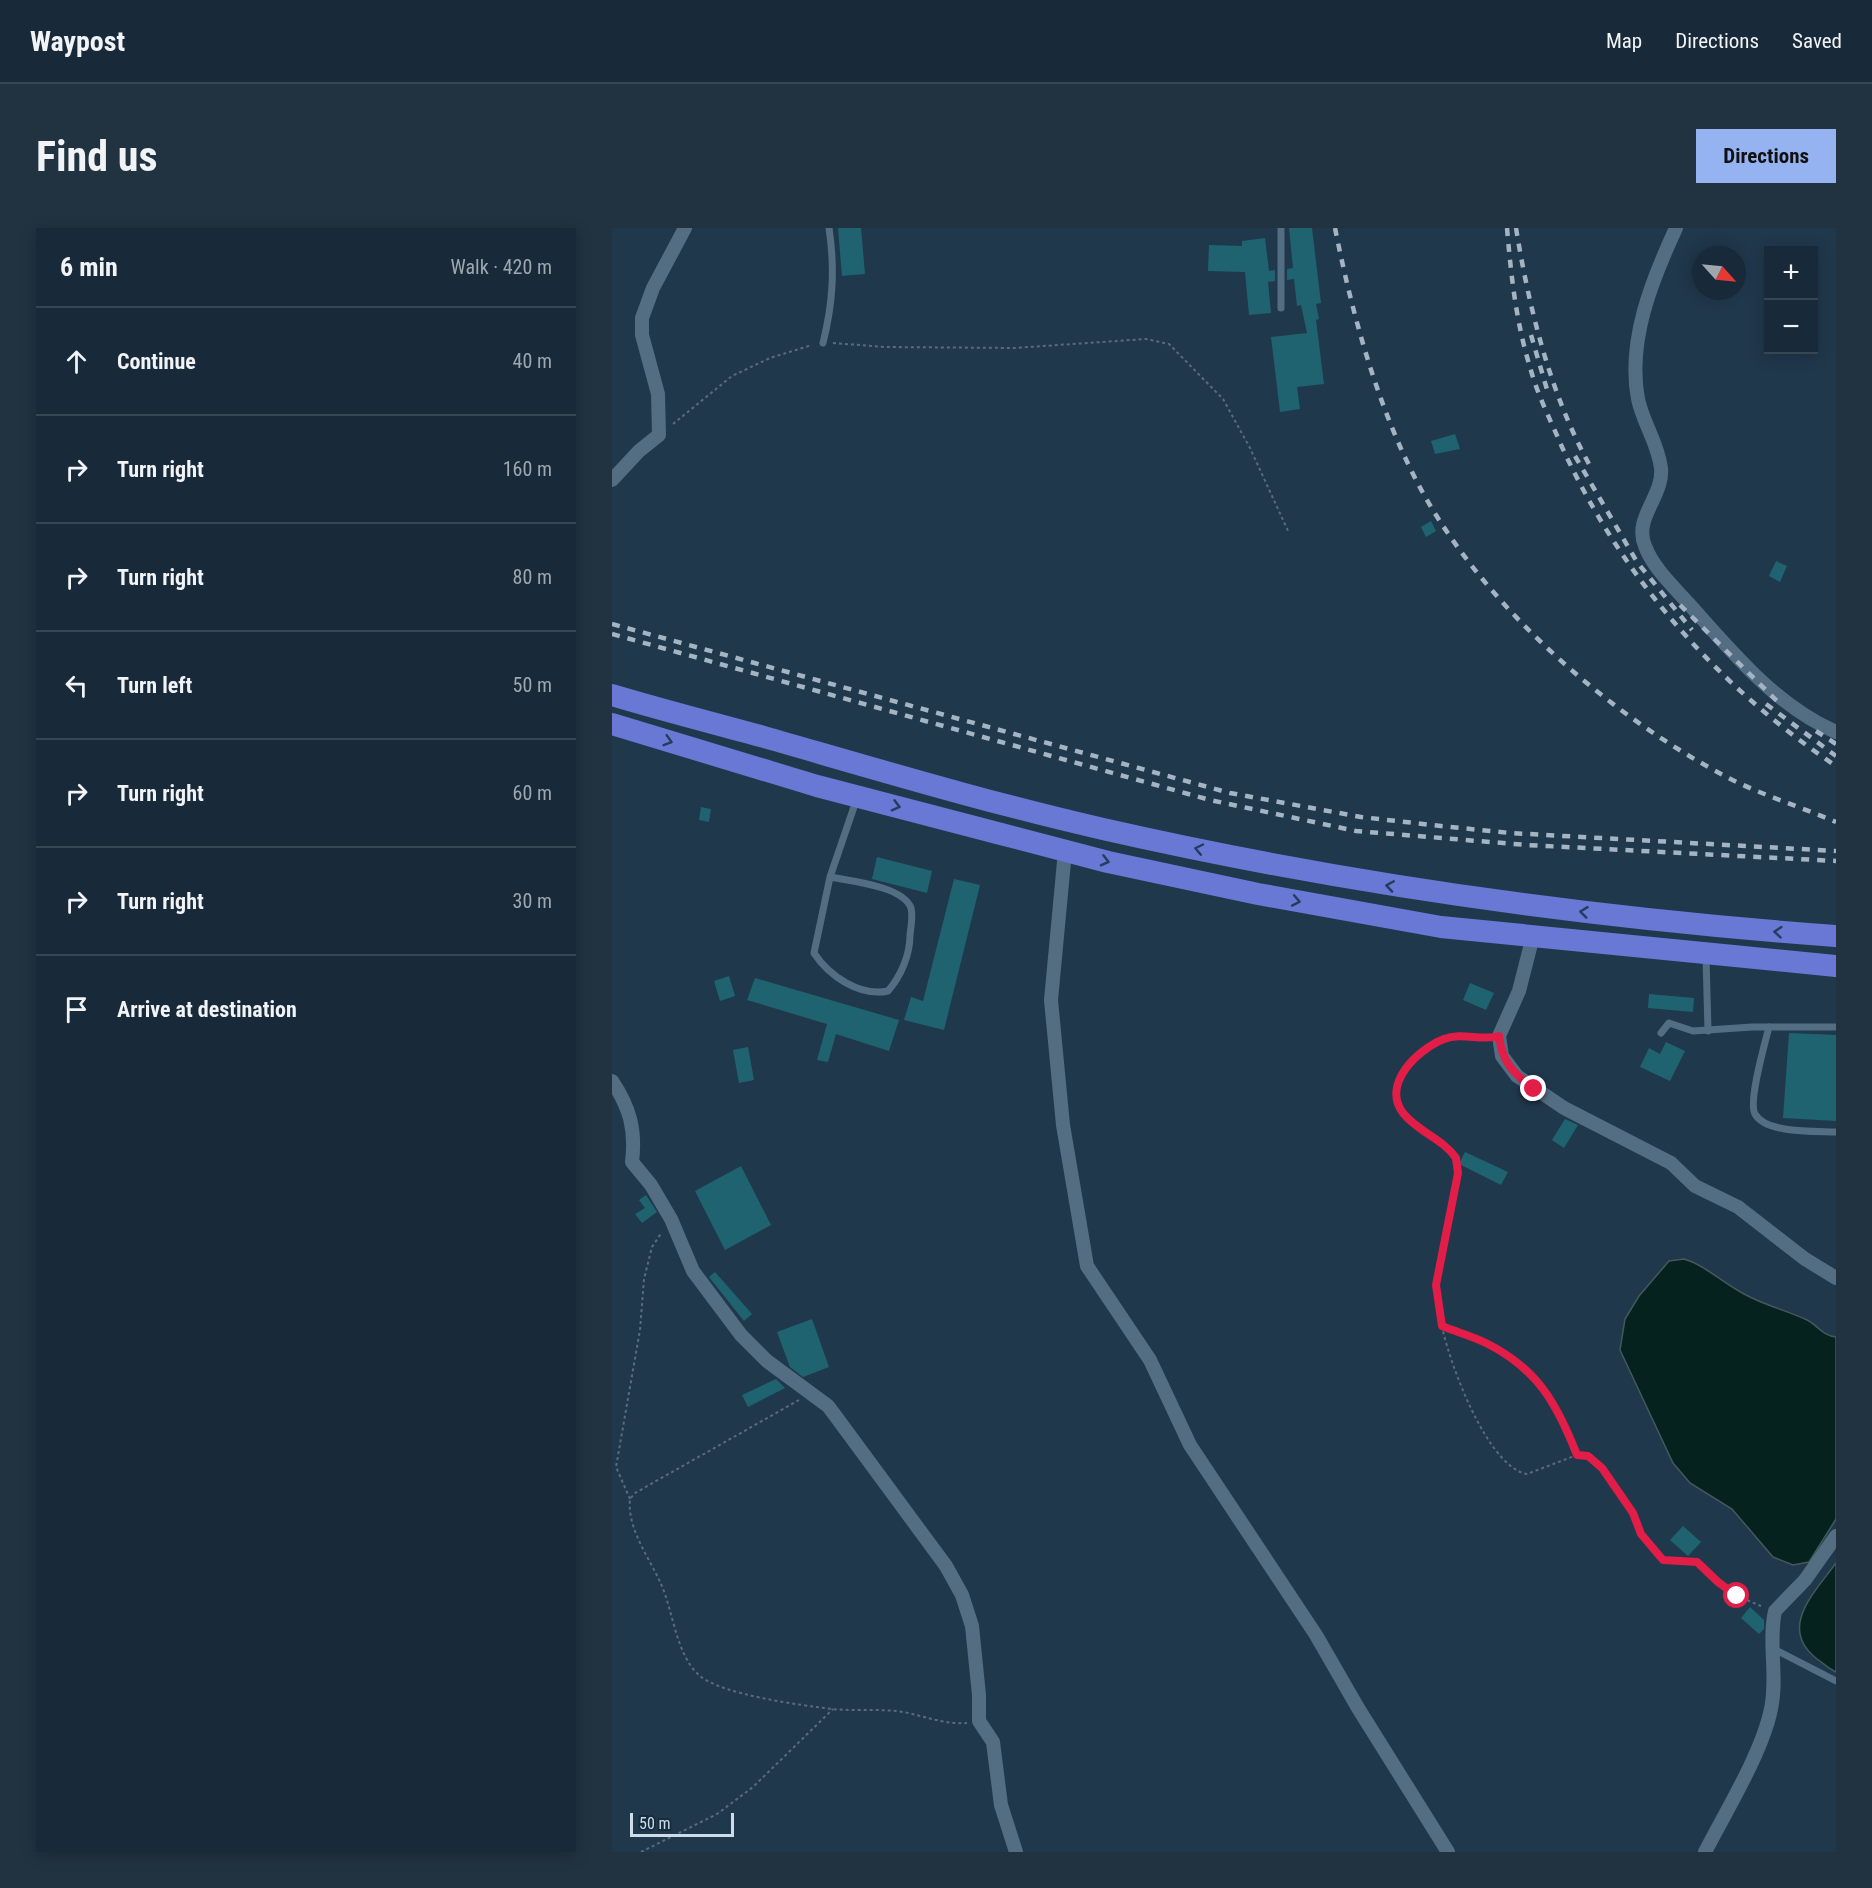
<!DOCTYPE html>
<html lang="en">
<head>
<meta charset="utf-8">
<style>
  :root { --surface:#182a39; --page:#213241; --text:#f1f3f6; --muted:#9fa7ae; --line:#364653; --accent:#95b2f1 }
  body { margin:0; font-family:"Roboto Condensed",sans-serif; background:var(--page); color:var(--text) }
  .controls { position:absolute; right:18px; top:18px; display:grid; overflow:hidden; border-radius:0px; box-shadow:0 3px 15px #0003 }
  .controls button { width:54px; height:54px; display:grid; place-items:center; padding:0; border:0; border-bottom:2px solid var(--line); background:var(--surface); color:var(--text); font:30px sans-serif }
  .compass { position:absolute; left:1080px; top:18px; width:54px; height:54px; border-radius:50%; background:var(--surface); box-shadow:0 3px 15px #0003; rotate:117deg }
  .scale { position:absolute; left:18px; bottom:15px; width:104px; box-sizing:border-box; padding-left:6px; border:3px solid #cedce9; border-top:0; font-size:16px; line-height:21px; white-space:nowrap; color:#cedce9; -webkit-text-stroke:4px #162d41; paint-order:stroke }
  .stop { position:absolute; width:18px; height:18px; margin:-14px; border:4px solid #e11d48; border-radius:50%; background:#fff }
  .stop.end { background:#e11d48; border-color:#fff; box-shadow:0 2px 6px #0008 }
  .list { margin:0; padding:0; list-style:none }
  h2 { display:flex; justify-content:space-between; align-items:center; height:78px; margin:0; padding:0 24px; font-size:26px }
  h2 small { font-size:20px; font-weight:400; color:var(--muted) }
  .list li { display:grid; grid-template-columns:39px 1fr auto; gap:18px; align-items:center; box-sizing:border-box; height:108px; padding:0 24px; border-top:2px solid var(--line) }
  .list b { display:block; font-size:22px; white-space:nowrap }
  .list em { font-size:20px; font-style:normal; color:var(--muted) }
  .icon { flex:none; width:33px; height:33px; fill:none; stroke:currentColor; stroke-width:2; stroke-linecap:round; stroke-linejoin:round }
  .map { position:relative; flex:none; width:1224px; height:1624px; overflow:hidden; border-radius:0px }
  header { display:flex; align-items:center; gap:36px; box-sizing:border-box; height:84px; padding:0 30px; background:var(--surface); border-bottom:2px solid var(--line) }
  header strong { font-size:28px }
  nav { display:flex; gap:33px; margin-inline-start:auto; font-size:21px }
  .intro { display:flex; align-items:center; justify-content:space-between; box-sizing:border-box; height:144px; padding:0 36px }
  h1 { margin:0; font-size:42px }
  .button { padding:15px 27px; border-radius:0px; background:var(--accent); color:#111; font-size:21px; font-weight:700 }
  main { display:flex; gap:36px; padding:0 36px }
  aside { flex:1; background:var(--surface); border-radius:0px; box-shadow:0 3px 15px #0003 }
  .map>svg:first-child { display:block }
</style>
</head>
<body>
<header>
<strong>Waypost</strong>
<nav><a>Map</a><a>Directions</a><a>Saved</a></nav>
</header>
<div class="intro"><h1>Find us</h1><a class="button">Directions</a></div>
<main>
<aside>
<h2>6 min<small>Walk · 420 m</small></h2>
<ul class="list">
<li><svg class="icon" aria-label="ahead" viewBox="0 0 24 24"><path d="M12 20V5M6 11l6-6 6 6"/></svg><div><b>Continue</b></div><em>40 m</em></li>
<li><svg class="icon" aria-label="right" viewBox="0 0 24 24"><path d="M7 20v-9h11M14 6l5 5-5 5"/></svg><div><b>Turn right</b></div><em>160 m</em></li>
<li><svg class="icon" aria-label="right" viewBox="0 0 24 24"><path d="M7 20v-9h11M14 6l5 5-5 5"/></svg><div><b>Turn right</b></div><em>80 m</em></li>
<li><svg class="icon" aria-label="left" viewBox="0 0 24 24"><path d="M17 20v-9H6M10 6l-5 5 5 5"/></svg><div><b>Turn left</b></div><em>50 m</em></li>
<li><svg class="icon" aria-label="right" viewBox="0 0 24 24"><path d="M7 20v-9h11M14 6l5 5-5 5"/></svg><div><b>Turn right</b></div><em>60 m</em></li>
<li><svg class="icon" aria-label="right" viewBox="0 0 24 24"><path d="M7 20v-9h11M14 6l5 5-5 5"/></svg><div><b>Turn right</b></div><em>30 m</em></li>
<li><svg class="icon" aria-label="arrive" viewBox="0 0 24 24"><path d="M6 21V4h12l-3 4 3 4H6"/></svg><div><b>Arrive at destination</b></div></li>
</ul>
</aside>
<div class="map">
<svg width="1224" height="1624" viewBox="0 0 1224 1624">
  <rect width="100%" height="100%" fill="#20384c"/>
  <g fill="#05221e" stroke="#415a5b" stroke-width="1.5">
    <path d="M1072,1031C1093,1037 1112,1056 1132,1066C1152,1077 1173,1082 1193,1091C1205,1096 1210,1108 1224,1109V1291L1197,1334L1181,1337L1161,1329L1120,1281L1078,1255L1061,1235L1008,1122L1013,1091L1027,1068L1057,1033Z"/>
    <path d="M1224,1335V1444C1217,1441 1211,1435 1205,1431C1165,1400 1203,1364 1224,1335Z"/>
  </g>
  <g fill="#1f6370">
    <path d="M226,0H249L253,46L230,48Z"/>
    <path d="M677,0H700L709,75L704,76L707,91L704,92L712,156L685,159L688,181L668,184L659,109L695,105L689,77L685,78L682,51L675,52V41L681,40Z"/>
    <path d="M653,10L657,43L663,42V53L656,54L659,85L637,87L633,44L596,43L597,17L630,18V13Z"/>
    <path d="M843,206L848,221L823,226L819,213Z"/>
    <path d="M819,293L824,303L814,309L809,299Z"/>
    <path d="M1164,333L1175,338L1168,354L1157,348Z"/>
    <path d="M89,579L99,581L97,594L87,592Z"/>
    <path d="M265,629L320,643L315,665L260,651Z"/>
    <path d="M342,651L368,657L332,802L292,792L299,769L311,773Z"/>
    <path d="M117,748L123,768L108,773L102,753Z"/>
    <path d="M143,750L287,792L277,823L224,806L216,834L205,832L215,796L135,772Z"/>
    <path d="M858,755L882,765L874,782L851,772Z"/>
    <path d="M1037,766L1082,770L1081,784L1036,780Z"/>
    <path d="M1177,805L1224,807V893L1171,890Z"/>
    <path d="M1054,814L1073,823L1058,853L1028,839L1037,820L1048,826Z"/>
    <path d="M136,819L142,852L127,855L121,822Z"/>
    <path d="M953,891L966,897L952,920L940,912Z"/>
    <path d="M853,924L896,944L889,957L847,936Z"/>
    <path d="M129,938L159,997L113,1022L83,963Z"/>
    <path d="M34,967L45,984L30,995L23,986L33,980L27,972Z"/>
    <path d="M103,1044L140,1086L132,1093L97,1049Z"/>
    <path d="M200,1091L217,1139L191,1149L178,1139L165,1104Z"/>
    <path d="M164,1151L173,1160L136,1179L130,1167Z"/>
    <path d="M1071,1298L1089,1314L1076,1328L1058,1312Z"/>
    <path d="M1138,1379L1152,1392V1401L1147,1406L1129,1390Z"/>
  </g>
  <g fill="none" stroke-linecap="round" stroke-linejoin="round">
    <g stroke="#576c7e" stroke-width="2" stroke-dasharray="3 3" stroke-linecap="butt">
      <path d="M221,115L273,119L402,120L534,111L557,116L611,171L638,220L677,305"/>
      <path d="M61,196L120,148L158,130L200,117"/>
      <path d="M873,811C864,811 854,807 845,808C813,812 789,839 783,869C798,909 840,904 846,944C840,979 826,1022 824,1056C821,1097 870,1239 915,1246L965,1227L976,1229L990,1240L1021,1285L1029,1306L1051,1332L1085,1334C1104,1353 1123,1368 1149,1378"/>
      <path d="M831,1098C844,1104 858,1108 871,1113C922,1134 946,1179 965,1227"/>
      <path d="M187,1172L23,1265L18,1271C15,1301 37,1329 49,1356C61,1382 64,1428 88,1448C111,1467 188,1477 220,1481C241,1483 263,1481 284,1483C309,1486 330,1497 355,1495"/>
      <path d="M18,1271L4,1239L28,1102L32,1051L40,1019L50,1004"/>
      <path d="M29,1624L105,1586L141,1559L221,1481"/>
    </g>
    <g stroke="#536d83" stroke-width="7">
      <path d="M669,0V80"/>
      <path d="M211,115C221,75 223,40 217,0"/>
      <path d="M218,649C238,653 291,658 299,680C301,687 299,700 298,707C298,727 289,748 276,763C248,769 217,748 202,725L218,649L244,573"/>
      <path d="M1094,729L1096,803"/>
      <path d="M1157,799C1153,815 1136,874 1143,886C1154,906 1204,903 1224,904"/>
      <path d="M1049,805L1057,795L1081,803L1140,799H1224"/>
      <path d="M1162,1421L1224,1453"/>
    </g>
    <g stroke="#536d83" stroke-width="14">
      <path d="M1064,0C1040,52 1015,113 1026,171C1031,195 1046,215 1049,240C1052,268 1021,290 1033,318C1041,340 1062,359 1077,376C1120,424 1164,478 1224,504"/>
      <path d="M0,252L27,223L47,207L46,166L30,107V90L41,60L73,0"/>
      <path d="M453,623L439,772L451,897L475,1038L538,1132L578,1217L704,1407L746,1480L836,1624"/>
      <path d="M921,708L907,763L887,808L890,828L905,848L952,880L1059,935L1083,958L1126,979L1193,1031L1224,1050"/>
      <path d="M0,853C18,880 24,902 20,934L39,957L59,991L81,1043L129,1107L155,1133L216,1178L225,1190L334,1338L350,1367L360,1398L367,1467V1493L381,1514L389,1577L404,1624"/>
      <path d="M1093,1624C1114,1583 1150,1525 1159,1481C1166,1449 1156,1415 1163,1383L1193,1352L1224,1308"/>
    </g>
    <g stroke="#6878d4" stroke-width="22">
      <path d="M0,467C50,482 101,495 152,509C264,541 377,575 491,601C733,656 977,690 1224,708"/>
      <path d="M0,496L205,558L389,606L496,634L646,666L829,699L1224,738"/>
    </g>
    <g stroke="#a4b4c3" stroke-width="4.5" stroke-dasharray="8 8" stroke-linecap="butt">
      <path d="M723,0C741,90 767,185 811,265C875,380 996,486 1111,547C1146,566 1187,578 1224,594"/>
      <path d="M895,0C899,47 904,94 918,139C925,166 939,193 950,219C1010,350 1105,458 1224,538"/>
      <path d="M904,0C917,80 938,165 977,236"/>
      <path d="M919,107L936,165"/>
      <path d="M963,228L1025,334L1080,402"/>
      <path d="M1068,377L1170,478"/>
      <path d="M0,396L618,565L749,589L829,598L898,605L1224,623"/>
      <path d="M0,406L598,572L744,603L915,617L1224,633"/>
      <path d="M1154,476L1224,528"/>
      <path d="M1204,503L1224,516"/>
    </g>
  </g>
  <defs><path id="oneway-chevron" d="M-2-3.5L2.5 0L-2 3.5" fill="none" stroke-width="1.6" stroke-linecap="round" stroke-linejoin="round" transform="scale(1.5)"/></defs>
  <g stroke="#263c5e">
    <use href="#oneway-chevron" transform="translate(56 513) rotate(17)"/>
    <use href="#oneway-chevron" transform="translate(284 578) rotate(15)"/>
    <use href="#oneway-chevron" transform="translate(587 621) rotate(-168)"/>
    <use href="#oneway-chevron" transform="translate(493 633) rotate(14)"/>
    <use href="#oneway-chevron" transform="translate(778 658) rotate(-171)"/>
    <use href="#oneway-chevron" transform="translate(684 673) rotate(11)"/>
    <use href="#oneway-chevron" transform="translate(972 684) rotate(-173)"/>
    <use href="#oneway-chevron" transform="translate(1166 704) rotate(-175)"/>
  </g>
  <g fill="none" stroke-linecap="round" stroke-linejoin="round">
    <path stroke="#e11d48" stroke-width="8" d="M922,861C901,845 890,834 887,808C869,813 850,804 832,811C806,821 769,856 791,885C806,904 830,910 844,930L846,945L824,1057L830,1098C845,1104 860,1108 874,1115C926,1141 945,1176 965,1227L976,1228L990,1240L1021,1285L1029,1306L1051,1332L1085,1334L1106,1354L1125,1368"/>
  </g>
</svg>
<div class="controls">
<button>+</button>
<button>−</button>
</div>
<svg class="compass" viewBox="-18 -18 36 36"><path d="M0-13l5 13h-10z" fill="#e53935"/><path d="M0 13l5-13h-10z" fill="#9fa7ae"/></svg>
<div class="scale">50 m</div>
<div class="stop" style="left:1125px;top:1368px"></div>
<div class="stop end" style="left:922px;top:861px"></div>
</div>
</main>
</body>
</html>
